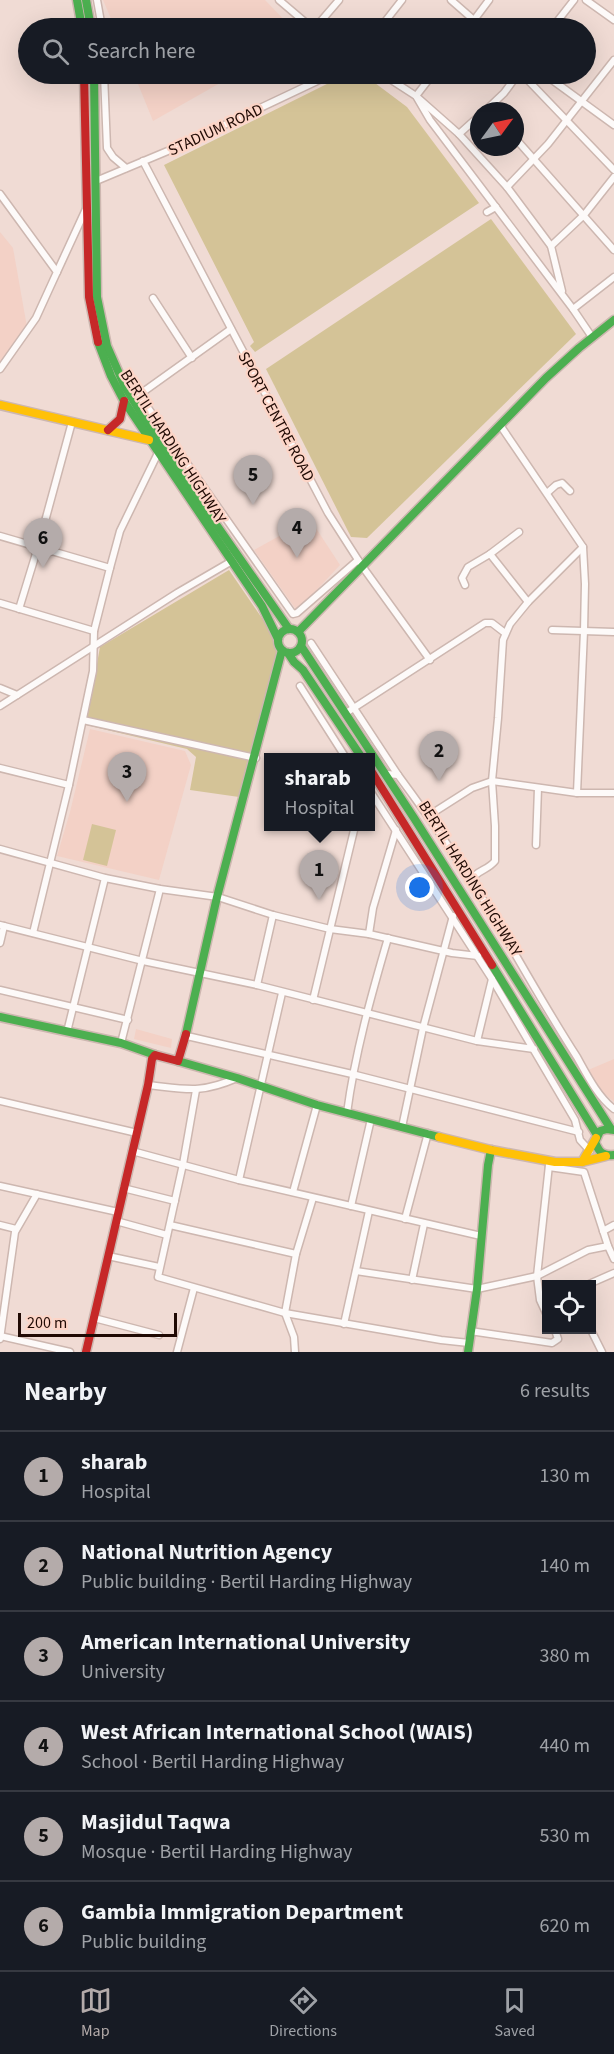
<!DOCTYPE html>
<html lang="en">
<head>
<meta charset="utf-8">
<style>
  :root { --surface:#171b24; --page:#242831; --text:#f1f3f6; --muted:#9ea1a6; --line:#363941; --accent:#b4abaa }
  body { margin:0; font-family:"Source Sans 3",sans-serif; background:var(--page); color:var(--text) }
  .controls { position:absolute; right:18px; bottom:18px; display:grid; overflow:hidden; border-radius:0px; box-shadow:0 6px 24px #0002 }
  .controls button { width:54px; height:54px; display:grid; place-items:center; padding:0; border:0; border-bottom:2px solid var(--line); background:var(--surface); color:var(--text); font:30px sans-serif }
  .compass { position:absolute; left:470px; top:102px; width:54px; height:54px; border-radius:50%; background:var(--surface); box-shadow:0 6px 24px #0002; rotate:57deg }
  .scale { position:absolute; left:18px; bottom:15px; width:159px; box-sizing:border-box; padding-left:6px; border:3px solid #200a04; border-top:0; font-size:16px; line-height:21px; white-space:nowrap; color:#200a04; -webkit-text-stroke:4px #fdd5c7; paint-order:stroke }
  .you { position:absolute; left:420px; top:888px; width:21px; height:21px; margin:-15px; border:4px solid #fff; border-radius:50%; background:#1a73e8; box-shadow:0 0 0 9px #1a73e833 }
  .badge { display:grid; place-items:center; width:39px; height:39px; border-radius:50%; background:var(--accent); color:#111; font-size:20px; font-weight:700 }
  .pin { position:absolute; translate:-50% -50px; filter:drop-shadow(0 2px 3px #0008) }
  .pin::after { content:''; position:absolute; top:32px; width:21px; height:18px; background:inherit; clip-path:polygon(0 0,100% 0,50% 100%) }
  .popup { position:absolute; left:264px; top:753px; width:111px; height:78px; box-sizing:border-box; display:grid; place-content:center; border-radius:0px; background:var(--surface); filter:drop-shadow(0 2px 4px #0005); font-size:20px; white-space:nowrap; color:var(--muted) }
  .popup b { font-size:22px; color:var(--text) }
  .popup::after { content:''; position:absolute; left:50%; top:100%; margin-left:-12px; border:12px solid transparent; border-top-color:var(--surface) }
  .list { margin:0; padding:0; list-style:none }
  h2 { display:flex; justify-content:space-between; align-items:center; height:78px; margin:0; padding:0 24px; font-size:26px }
  h2 small { font-size:20px; font-weight:400; color:var(--muted) }
  .list li { display:grid; grid-template-columns:39px 1fr auto; gap:18px; align-items:center; box-sizing:border-box; height:90px; padding:0 24px; border-top:2px solid var(--line) }
  .list b { display:block; font-size:22px; white-space:nowrap }
  .list p { margin:0; font-size:20px; white-space:nowrap; color:var(--muted) }
  .list em { font-size:20px; font-style:normal; color:var(--muted) }
  .icon { flex:none; width:33px; height:33px; fill:none; stroke:currentColor; stroke-width:2; stroke-linecap:round; stroke-linejoin:round }
  .map { position:relative; flex:none; width:614px; height:1352px; overflow:hidden }
  .search { position:absolute; background:var(--surface); box-shadow:0 6px 24px #0002; left:18px; right:18px; top:18px; height:66px; display:flex; align-items:center; gap:15px; box-sizing:border-box; padding:0 21px; border-radius:33px; color:var(--muted); font-size:22px }
  .sheet { height:618px; background:var(--surface) }
  nav { display:flex; justify-content:space-around; align-items:center; box-sizing:border-box; height:84px; border-top:2px solid var(--line); background:var(--surface); font-size:16px; color:var(--muted) }
  nav a { display:grid; justify-items:center; gap:3px }
  nav .on { color:var(--accent) }
  .map>svg:first-child { display:block }
</style>
</head>
<body>
<div class="map">
<svg width="614" height="1352" viewBox="0 0 614 1352">
  <rect width="100%" height="100%" fill="#f0dbd4"/>
  <g fill="#f3d1c6">
    <path d="M103,0H265L292,28H115Z"/>
    <path d="M134,74H236L153,121Z"/>
    <path d="M0,232L13,248L27,327L0,364Z"/>
    <path d="M310,519L340,565L297,611L254,550Z"/>
    <path d="M90,729L185,751L191,765L159,880L57,856L70,812Z"/>
    <path d="M136,1029L172,1039L171,1048L134,1039Z"/>
    <path d="M614,1059V1102L581,1073Z"/>
  </g>
  <g fill="#d4c397">
    <path d="M347,74H363L407,107L479,203L255,352L250,346L254,342L164,165Z"/>
    <path d="M491,219L576,334L367,538L351,537L266,369Z"/>
    <path d="M229,570L281,646L239,797L190,790L196,757L187,749L86,725L100,647Z"/>
    <path d="M92,824L116,830L107,866L83,860Z"/>
  </g>
  <g fill="none" stroke-linecap="round" stroke-linejoin="round">
    <g stroke="#cdb7b0" stroke-width="9">
      <g id="street">
        <path d="M97,0L102,28"/>
        <path d="M279,0L312,28"/>
        <path d="M451,0L483,28"/>
        <path d="M586,0L614,20"/>
        <path d="M315,28L339,0"/>
        <path d="M380,28L402,0"/>
        <path d="M468,28L489,0"/>
        <path d="M552,28L574,0"/>
        <path d="M104,74L107,148L113,157L126,168"/>
        <path d="M382,74L416,96L430,120L573,309L592,337"/>
        <path d="M433,74L416,96L459,134L507,187L551,246L562,291"/>
        <path d="M522,74L614,170"/>
        <path d="M544,74L614,125"/>
        <path d="M485,111L504,93L518,74"/>
        <path d="M459,134L479,116"/>
        <path d="M515,138L614,250"/>
        <path d="M143,161L328,513L362,566L430,660"/>
        <path d="M96,181L182,145L332,74"/>
        <path d="M507,187L548,144L614,60"/>
        <path d="M0,194L57,272L36,318L0,369"/>
        <path d="M487,212L496,207"/>
        <path d="M551,246L584,215L614,177"/>
        <path d="M57,272L86,209"/>
        <path d="M153,298L192,358"/>
        <path d="M573,309L614,277"/>
        <path d="M139,395L293,614L297,613L358,560"/>
        <path d="M136,397L231,329"/>
        <path d="M500,425L583,547L585,584L584,631L577,793"/>
        <path d="M547,493L556,485L562,483L570,491"/>
        <path d="M0,536L110,568"/>
        <path d="M490,554L519,532"/>
        <path d="M465,585L462,578L468,567L490,554L528,602"/>
        <path d="M0,603L94,631"/>
        <path d="M19,609L38,547L72,422"/>
        <path d="M552,630L614,632"/>
        <path d="M311,643L398,775"/>
        <path d="M300,686L346,758"/>
        <path d="M0,688L17,695"/>
        <path d="M0,706L177,593L232,561"/>
        <path d="M346,713L485,623H492L505,633"/>
        <path d="M83,720L256,758"/>
        <path d="M0,768L69,785"/>
        <path d="M387,774L398,775C432,821 466,870 495,919C522,966 548,1012 577,1057C587,1075 598,1097 614,1109"/>
        <path d="M370,791L492,979L575,1120L580,1140L590,1151"/>
        <path d="M428,816L472,788L492,781L577,793H614"/>
        <path d="M536,845L538,788"/>
        <path d="M0,849L105,878L160,889L218,897L273,915L330,929L369,934L373,908L396,830"/>
        <path d="M470,881C478,869 487,871 495,861V826L492,781L498,718L503,640L510,624L528,602L583,547"/>
        <path d="M0,925L143,961L257,985L477,1041L534,1049"/>
        <path d="M33,933L69,785L93,671L94,631L110,568L120,531L158,453"/>
        <path d="M369,934L452,953L478,956"/>
        <path d="M0,943L4,926"/>
        <path d="M257,985L273,915"/>
        <path d="M0,990L128,1020"/>
        <path d="M313,1000L355,826"/>
        <path d="M67,1032L105,878"/>
        <path d="M187,1036L352,1074L579,1132"/>
        <path d="M477,1041L492,979"/>
        <path d="M121,1043L160,889"/>
        <path d="M148,1085C186,1089 200,1094 237,1078"/>
        <path d="M196,1090L183,1164L158,1277L285,1313L441,1340L469,1343"/>
        <path d="M0,1101L137,1133"/>
        <path d="M347,1113C355,1053 371,996 388,938"/>
        <path d="M402,1127L423,1028L453,916"/>
        <path d="M132,1151L239,1180L481,1236"/>
        <path d="M239,1180L282,993"/>
        <path d="M0,1186L118,1212"/>
        <path d="M123,1188L175,1201"/>
        <path d="M293,1192L317,1105"/>
        <path d="M351,1206L371,1119"/>
        <path d="M405,1219L428,1133"/>
        <path d="M116,1221L167,1235"/>
        <path d="M0,1225L16,1229"/>
        <path d="M170,1225L296,1254"/>
        <path d="M603,1231L614,1225"/>
        <path d="M608,1246L614,1259"/>
        <path d="M108,1256L159,1267"/>
        <path d="M356,1271L477,1289L537,1276L588,1250L608,1246L584,1172L549,1167"/>
        <path d="M412,1280L424,1224"/>
        <path d="M589,1284L614,1273"/>
        <path d="M546,1313L540,1300L537,1276L549,1165"/>
        <path d="M94,1318L159,1335"/>
        <path d="M344,1324L369,1211"/>
        <path d="M591,1330L602,1352"/>
        <path d="M470,1331L552,1343L558,1339L555,1330"/>
        <path d="M0,1336L70,1352"/>
        <path d="M0,1339L15,1232L37,1194"/>
        <path d="M177,1352L194,1288"/>
        <path d="M295,1352L294,1337L285,1313L296,1254L313,1198"/>
      </g>
    </g>
    <g stroke="#cdb7b0" stroke-width="11">
      <g id="fast">
        <path d="M77,0L82,28"/>
        <path d="M86,0L91,28"/>
        <path d="M94,74L97,297L107,346L125,387L160,444L289,629"/>
        <path d="M98,342L111,376L124,401L262,606L278,639"/>
        <circle cx="290" cy="641" r="12"/>
        <path d="M298,632L546,378L579,348L614,320"/>
        <path d="M301,646L414,818L611,1129"/>
        <path d="M288,653L294,662L303,670L362,758"/>
        <path d="M492,965L597,1135"/>
        <path d="M0,1017L121,1043L155,1055"/>
        <path d="M186,1034L217,897L282,650"/>
        <path d="M178,1061L237,1078L317,1105L439,1137"/>
        <path d="M614,1130L607,1129L600,1131L595,1142C599,1152 602,1156 614,1155"/>
        <path d="M468,1352L477,1289L488,1165L491,1150"/>
      </g>
    </g>
    <g stroke="#cdb7b0" stroke-width="11">
      <g id="slow">
        <path d="M0,405L149,440"/>
        <path d="M439,1137L491,1150L555,1162H582L606,1156"/>
        <path d="M582,1162L596,1138"/>
      </g>
    </g>
    <g stroke="#cdb7b0" stroke-width="11">
      <g id="jam">
        <path d="M84,74L89,297L98,342"/>
        <path d="M108,430L120,419L124,401"/>
        <path d="M370,769L492,965"/>
        <path d="M86,1352L148,1085L152,1059L155,1055L178,1061L186,1034"/>
      </g>
    </g>
    <use href="#street" stroke="#fdfaf9" stroke-width="6"/>
    <use href="#fast" stroke="#4caf50" stroke-width="8"/>
    <use href="#slow" stroke="#ffc107" stroke-width="8"/>
    <use href="#jam" stroke="#c62828" stroke-width="8"/>
  </g>
  <g text-anchor="middle" stroke-width="4.5" stroke-linejoin="round" paint-order="stroke">
    <g font-size="16" fill="#200a04" stroke="#fdd5c7">
      <text transform="translate(215 129) rotate(-25)" y="6">STADIUM ROAD</text>
      <text transform="translate(277 416) rotate(62)" y="6">SPORT CENTRE ROAD</text>
      <text transform="translate(174 446) rotate(57)" y="6">BERTIL HARDING HIGHWAY</text>
      <text transform="translate(471 878) rotate(58)" y="6">BERTIL HARDING HIGHWAY</text>
    </g>
  </g>
</svg>
<div class="controls">
<button><svg class="icon" aria-label="locate" viewBox="0 0 24 24"><circle cx="12" cy="12" r="6"/><path d="M12 2v4M12 18v4M2 12h4M18 12h4"/></svg></button>
</div>
<svg class="compass" viewBox="-18 -18 36 36"><path d="M0-13l5 13h-10z" fill="#e53935"/><path d="M0 13l5-13h-10z" fill="#9ea1a6"/></svg>
<div class="scale">200 m</div>
<div class="you"></div>
<div class="pin badge" style="left:319px;top:900px">1</div>
<div class="popup"><b>sharab</b>Hospital</div>
<div class="pin badge" style="left:439px;top:781px">2</div>
<div class="pin badge" style="left:127px;top:802px">3</div>
<div class="pin badge" style="left:297px;top:558px">4</div>
<div class="pin badge" style="left:253px;top:505px">5</div>
<div class="pin badge" style="left:43px;top:568px">6</div>
<div class="search"><svg class="icon" aria-label="search" viewBox="0 0 24 24"><circle cx="10" cy="10" r="6"/><path d="M15 15l6 6"/></svg>Search here</div>
</div>
<section class="sheet">
<h2>Nearby<small>6 results</small></h2>
<ul class="list">
<li><span class="badge">1</span><div><b>sharab</b><p>Hospital</p></div><em>130 m</em></li>
<li><span class="badge">2</span><div><b>National Nutrition Agency</b><p>Public building · Bertil Harding Highway</p></div><em>140 m</em></li>
<li><span class="badge">3</span><div><b>American International University</b><p>University</p></div><em>380 m</em></li>
<li><span class="badge">4</span><div><b>West African International School (WAIS)</b><p>School · Bertil Harding Highway</p></div><em>440 m</em></li>
<li><span class="badge">5</span><div><b>Masjidul Taqwa</b><p>Mosque · Bertil Harding Highway</p></div><em>530 m</em></li>
<li><span class="badge">6</span><div><b>Gambia Immigration Department</b><p>Public building</p></div><em>620 m</em></li>
</ul>
</section>
<nav>
<a class="on"><svg class="icon" aria-label="map" viewBox="0 0 24 24"><path d="M3 6l6-2 6 2 6-2v14l-6 2-6-2-6 2zM9 4v14M15 6v14"/></svg>Map</a>
<a><svg class="icon" aria-label="directions" viewBox="0 0 24 24"><path d="M12 3l9 9-9 9-9-9zM9 14v-3h6M13 9l2 2-2 2"/></svg>Directions</a>
<a><svg class="icon" aria-label="saved" viewBox="0 0 24 24"><path d="M7 4h10v16l-5-4-5 4z"/></svg>Saved</a>
</nav>
</body>
</html>
